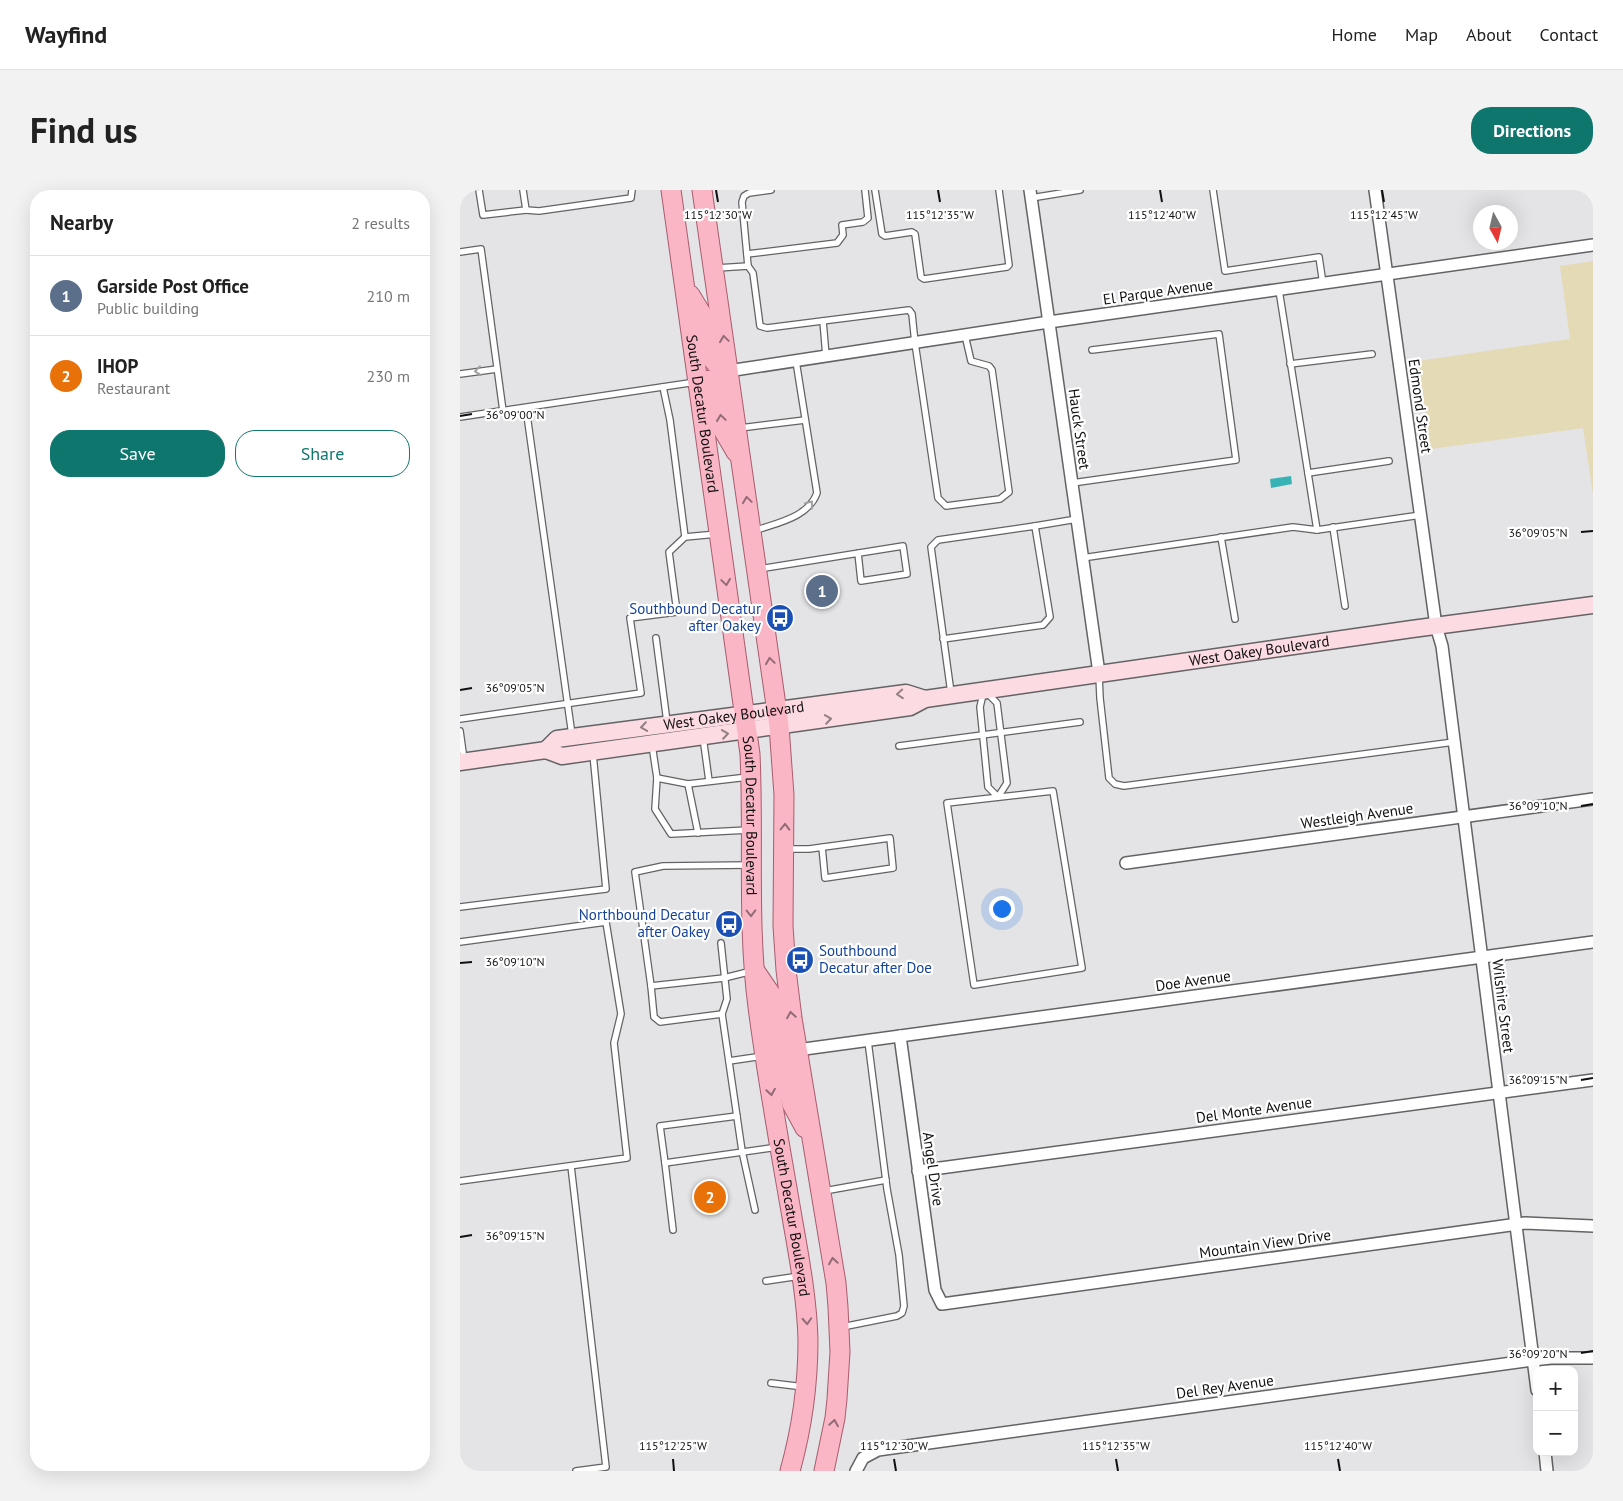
<!DOCTYPE html>
<html lang="en">
<head>
<meta charset="utf-8">
<style>
  :root { --surface:#fff; --page:#f2f2f2; --text:#222; --muted:#767676; --line:#e0e0e0; --accent:#0f766e }
  body { margin:0; font-family:"PT Sans",sans-serif; background:var(--page); color:var(--text) }
  .controls { position:absolute; right:15px; bottom:15px; display:grid; overflow:hidden; border-radius:10px; box-shadow:0 5px 20px #0002 }
  .controls button { width:45px; height:45px; display:grid; place-items:center; padding:0; border:0; border-bottom:1px solid var(--line); background:var(--surface); color:var(--text); font:25px sans-serif }
  .compass { position:absolute; left:1013px; top:15px; width:45px; height:45px; border-radius:50%; background:var(--surface); box-shadow:0 5px 20px #0002; rotate:172deg }
  .you { position:absolute; left:541px; top:718px; width:18px; height:18px; margin:-12px; border:4px solid #fff; border-radius:50%; background:#1a73e8; box-shadow:0 0 0 8px #1a73e833 }
  .badge { display:grid; place-items:center; width:32px; height:32px; border-radius:50%; background:var(--accent); color:#fff; font-size:16px; font-weight:700 }
  .pin { position:absolute; translate:-50% -50%; border:2px solid #fff; box-shadow:0 1px 5px #0006 }
  .list { margin:0; padding:0; list-style:none }
  h2 { display:flex; justify-content:space-between; align-items:center; height:65px; margin:0; padding:0 20px; font-size:21px }
  h2 small { font-size:16px; font-weight:400; color:var(--muted) }
  .list li { display:grid; grid-template-columns:32px 1fr auto; gap:15px; align-items:center; box-sizing:border-box; height:80px; padding:0 20px; border-top:1px solid var(--line) }
  .list b { display:block; font-size:19px; white-space:nowrap }
  .list p { margin:0; font-size:16px; white-space:nowrap; color:var(--muted) }
  .list em { font-size:16px; font-style:normal; color:var(--muted) }
  .actions { display:flex; gap:10px; padding:15px 20px }
  .actions a { flex:1; padding:11px 0; border:1px solid var(--accent); border-radius:20px; text-align:center; font-size:18px; color:var(--accent) }
  .actions .main { background:var(--accent); color:#fff }
  .map { position:relative; flex:none; width:1133px; height:1281px; overflow:hidden; border-radius:20px }
  header { display:flex; align-items:center; gap:30px; box-sizing:border-box; height:70px; padding:0 25px; background:var(--surface); border-bottom:1px solid var(--line) }
  header strong { font-size:24px }
  nav { display:flex; gap:28px; margin-inline-start:auto; font-size:18px }
  .intro { display:flex; align-items:center; justify-content:space-between; box-sizing:border-box; height:120px; padding:0 30px }
  h1 { margin:0; font-size:35px }
  .button { padding:12px 22px; border-radius:20px; background:var(--accent); color:#fff; font-size:18px; font-weight:700 }
  main { display:flex; gap:30px; padding:0 30px }
  aside { flex:1; background:var(--surface); border-radius:20px; box-shadow:0 5px 20px #0002 }
  .map>svg:first-child { display:block }
</style>
</head>
<body>
<header>
<strong>Wayfind</strong>
<nav><a>Home</a><a>Map</a><a>About</a><a>Contact</a></nav>
</header>
<div class="intro"><h1>Find us</h1><a class="button">Directions</a></div>
<main>
<aside>
<h2>Nearby<small>2 results</small></h2>
<ul class="list">
<li><span class="badge" style="background:#5c6f8a">1</span><div><b>Garside Post Office</b><p>Public building</p></div><em>210 m</em></li>
<li><span class="badge" style="background:#e8710a">2</span><div><b>IHOP</b><p>Restaurant</p></div><em>230 m</em></li>
</ul>
<div class="actions"><a class="main">Save</a><a>Share</a></div>
</aside>
<div class="map">
<svg width="1133" height="1281" viewBox="0 0 1133 1281">
  <rect width="100%" height="100%" fill="#e4e3e6"/>
  <path fill="#e4dab5" d="M1133,71V304L1123,238L971,259L958,171L1110,149L1100,76Z"/>
  <path fill="#38b3b5" d="M831,286L832,294L811,298L810,289Z"/>
  <g fill="none" stroke-linecap="round" stroke-linejoin="round">
    <g stroke="#636265" stroke-width="8">
      <g id="service">
        <path d="M19,0L23,25L66,20L63,0"/>
        <path d="M415,0L422,44L425,46L452,42L455,44L461,87L464,89L547,77L549,75L539,0"/>
        <path d="M753,0L765,81L859,67L863,94"/>
        <path d="M571,8L620,0"/>
        <path d="M66,20L79,21L171,8L172,0"/>
        <path d="M0,62L21,59L43,221"/>
        <path d="M287,64L377,53L383,45L382,35L403,32L408,28L405,0"/>
        <path d="M288,76L282,12L284,6L289,3L311,0"/>
        <path d="M257,78L288,76L293,83L300,136L307,138L449,120L452,124L455,153L478,308L486,316L540,309L549,302L532,180L529,176L511,171L505,145"/>
        <path d="M819,100L857,340L961,325"/>
        <path d="M363,131L366,166"/>
        <path d="M830,174L912,164"/>
        <path d="M0,184L37,179"/>
        <path d="M203,197L210,230L225,347"/>
        <path d="M66,218L112,545"/>
        <path d="M0,227L236,192"/>
        <path d="M280,238L345,230"/>
        <path d="M848,283L929,271"/>
        <path d="M612,293L776,270L759,144L632,160"/>
        <path d="M575,336L617,329"/>
        <path d="M873,337L885,416"/>
        <path d="M294,341C316,333 348,328 357,303L336,171"/>
        <path d="M761,347L775,429"/>
        <path d="M622,368L833,337L857,340"/>
        <path d="M299,379L443,356L447,384L401,391L398,363"/>
        <path d="M196,448L207,532"/>
        <path d="M483,449L583,435L590,427L575,336L478,350L471,357L491,503"/>
        <path d="M639,485L640,508L649,588L655,594L664,596L994,552"/>
        <path d="M524,500L537,513L547,593L538,607L528,597L520,517Z"/>
        <path d="M0,529L181,503L170,428L217,422L209,362L225,347L257,344"/>
        <path d="M0,541L4,570"/>
        <path d="M243,547L249,591"/>
        <path d="M192,555L197,588L195,619L211,644L288,640"/>
        <path d="M439,556L620,532"/>
        <path d="M197,588L228,594"/>
        <path d="M593,601L622,778L514,795L487,613Z"/>
        <path d="M238,643L228,594L288,587"/>
        <path d="M326,659H349L430,648L433,678L365,688L362,657"/>
        <path d="M290,675L203,676L175,682L191,796L264,788L292,781"/>
        <path d="M0,717L146,699L133,564"/>
        <path d="M0,752L146,732L161,824L154,853L167,968L0,991"/>
        <path d="M261,753L267,809L262,824L282,961L295,1020"/>
        <path d="M191,796L194,827L200,832L262,824"/>
        <path d="M269,871L303,866"/>
        <path d="M205,973L200,936L277,926"/>
        <path d="M111,976L146,1277L116,1281"/>
        <path d="M364,1001L426,990"/>
        <path d="M213,1040L205,973L318,957"/>
        <path d="M306,1091L340,1086"/>
        <path d="M382,1137L437,1126L442,1123L444,1116L439,1065L427,999L408,851"/>
        <path d="M311,1193L344,1197"/>
      </g>
    </g>
    <g stroke="#636265" stroke-width="14">
      <g id="minor">
        <path d="M570,0L639,483"/>
        <path d="M915,0L976,436L982,456L1077,1200"/>
        <path d="M268,181L589,132L1133,55"/>
        <path d="M666,673L1133,609"/>
        <path d="M440,846L475,1100L482,1114L1065,1033L1133,1036"/>
        <path d="M337,860L1133,752"/>
        <path d="M458,981L1133,890"/>
        <path d="M1085,1262L1087,1281"/>
        <path d="M396,1281L403,1268L418,1260L1073,1170L1091,1168H1133"/>
      </g>
    </g>
    <g stroke="#636265" stroke-width="19">
      <g id="secondary">
        <path id="s1" d="M86,560L97,549L446,503L465,509"/>
        <path id="s2" d="M0,572L86,560L102,566L450,517L465,509L952,439L1133,415"/>
      </g>
    </g>
    <g stroke="#a75d6e" stroke-width="21">
      <g id="primary">
        <path id="s3" d="M211,0L290,564C294,649 287,733 298,817C307,887 320,957 332,1027C339,1067 347,1109 348,1150C348,1195 342,1238 330,1281"/>
        <path d="M242,0L319,536L324,605L323,736L326,780L332,828L376,1093L378,1117L380,1162L377,1209L375,1228L364,1281"/>
        <path d="M230,105L247,133L253,170L262,180L268,181"/>
        <path d="M238,192L252,190L255,192L262,238L276,262"/>
        <path d="M295,781L312,806L320,850L323,857L328,860H337"/>
        <path d="M305,866L319,869L323,874L332,914L345,938"/>
      </g>
    </g>
    <use href="#service" stroke="#fff" stroke-width="5.5"/>
    <use href="#minor" stroke="#fff" stroke-width="11"/>
    <use href="#secondary" stroke="#fddbe2" stroke-width="16"/>
    <use href="#primary" stroke="#fbb6c6" stroke-width="19"/>
  </g>
  <defs><path id="oneway-chevron" d="M-2-3.5L2.5 0L-2 3.5" fill="none" stroke-width="1.6" stroke-linecap="round" stroke-linejoin="round" transform="scale(1.25)"/></defs>
  <g stroke="#916b75">
    <use href="#oneway-chevron" transform="translate(264 149) rotate(-98)"/>
    <use href="#oneway-chevron" transform="translate(261 228) rotate(-98)"/>
    <use href="#oneway-chevron" transform="translate(287 310) rotate(-98)"/>
    <use href="#oneway-chevron" transform="translate(266 392) rotate(82)"/>
    <use href="#oneway-chevron" transform="translate(310 471) rotate(-98)"/>
    <use href="#oneway-chevron" transform="translate(325 637) rotate(-89)"/>
    <use href="#oneway-chevron" transform="translate(291 723) rotate(89)"/>
    <use href="#oneway-chevron" transform="translate(331 825) rotate(-99)"/>
    <use href="#oneway-chevron" transform="translate(311 902) rotate(81)"/>
    <use href="#oneway-chevron" transform="translate(373 1071) rotate(-99)"/>
    <use href="#oneway-chevron" transform="translate(347 1131) rotate(87)"/>
    <use href="#oneway-chevron" transform="translate(374 1233) rotate(-81)"/>
  </g>
  <g stroke="#9f9fa0">
    <use href="#oneway-chevron" transform="translate(18 181) rotate(173)"/>
    <use href="#oneway-chevron" transform="translate(350 314) rotate(-52)"/>
  </g>
  <g stroke="#928084">
    <use href="#oneway-chevron" transform="translate(440 504) rotate(176)"/>
    <use href="#oneway-chevron" transform="translate(368 529) rotate(-9)"/>
    <use href="#oneway-chevron" transform="translate(184 537) rotate(172)"/>
    <use href="#oneway-chevron" transform="translate(265 544) rotate(-8)"/>
  </g>
  <path fill="none" stroke="#101011" stroke-width="2" d="M256,0L258,12M478,0L480,12M700,0L702,12M922,0L924,12M0,226L12,224M1121,342L1133,341M0,500L12,498M1121,616L1133,614M0,773L12,772M1121,890L1133,888M0,1047L12,1045M1121,1163L1133,1161M213,1269L214,1281M434,1269L436,1281M656,1269L658,1281M878,1269L880,1281"/>
  <defs>
    <g id="bus-disc" transform="scale(1.4375)"><circle r="9.5" fill="#1a4fb4" stroke="#fff"/><path d="M-5-6H5V4H4V6H2V4H-2V6H-4V4H-5ZM-3.5-4V0h7V-4ZM-3.5 1.2v1.5H-2V1.2ZM2 1.2v1.5H3.5V1.2Z" fill="#fff"/></g>
  </defs>
  <g fill-rule="evenodd">
    <use href="#bus-disc" x="320" y="428"/>
    <use href="#bus-disc" x="269" y="734"/>
    <use href="#bus-disc" x="340" y="770"/>
  </g>
  <g text-anchor="middle" stroke-width="4.5" stroke-linejoin="round" paint-order="stroke">
    <g font-size="15" fill="#101011" stroke="#fff">
      <text transform="translate(698 102) rotate(-8)" y="5">El Parque Avenue</text>
      <text transform="translate(960 216) rotate(82)" y="5">Edmond Street</text>
      <text dy="5" stroke="none"><textPath href="#s3" startOffset="226">South Decatur Boulevard</textPath></text>
      <text transform="translate(619 239) rotate(82)" y="5">Hauck Street</text>
      <text dy="5" stroke="none"><textPath href="#s2" startOffset="810">West Oakey Boulevard</textPath></text>
      <text dy="5" stroke="none"><textPath href="#s1" startOffset="194">West Oakey Boulevard</textPath></text>
      <text dy="5" stroke="none"><textPath href="#s3" startOffset="631">South Decatur Boulevard</textPath></text>
      <text transform="translate(897 626) rotate(-8)" y="5">Westleigh Avenue</text>
      <text transform="translate(733 791) rotate(-8)" y="5">Doe Avenue</text>
      <text transform="translate(1043 816) rotate(83)" y="5">Wilshire Street</text>
      <text transform="translate(794 920) rotate(-8)" y="5">Del Monte Avenue</text>
      <text transform="translate(473 979) rotate(82)" y="5">Angel Drive</text>
      <text dy="5" stroke="none"><textPath href="#s3" startOffset="1036">South Decatur Boulevard</textPath></text>
      <text transform="translate(805 1054) rotate(-8)" y="5">Mountain View Drive</text>
      <text transform="translate(765 1197) rotate(-8)" y="5">Del Rey Avenue</text>
    </g>
    <g font-size="15" fill="#164399" stroke="#fff" text-anchor="end">
      <text x="301" y="424">Southbound Decatur<tspan x="301" dy="17">after Oakey</tspan></text>
      <text x="250" y="730">Northbound Decatur<tspan x="250" dy="17">after Oakey</tspan></text>
      <text x="359" y="766" text-anchor="start">Southbound<tspan x="359" dy="17">Decatur after Doe</tspan></text>
    </g>
  </g>
  <g font-size="12" text-anchor="middle" fill="#101011" stroke="#fff" stroke-width="4.5" stroke-linejoin="round" paint-order="stroke">
    <text x="258" y="29">115°12'30"W</text>
    <text x="480" y="29">115°12'35"W</text>
    <text x="702" y="29">115°12'40"W</text>
    <text x="924" y="29">115°12'45"W</text>
    <text x="55" y="229">36°09'00"N</text>
    <text x="1078" y="347">36°09'05"N</text>
    <text x="55" y="502">36°09'05"N</text>
    <text x="1078" y="620">36°09'10"N</text>
    <text x="55" y="776">36°09'10"N</text>
    <text x="1078" y="894">36°09'15"N</text>
    <text x="55" y="1050">36°09'15"N</text>
    <text x="1078" y="1168">36°09'20"N</text>
    <text x="213" y="1260">115°12'25"W</text>
    <text x="434" y="1260">115°12'30"W</text>
    <text x="656" y="1260">115°12'35"W</text>
    <text x="878" y="1260">115°12'40"W</text>
  </g>
</svg>
<div class="controls">
<button>+</button>
<button>−</button>
</div>
<svg class="compass" viewBox="-18 -18 36 36"><path d="M0-13l5 13h-10z" fill="#e53935"/><path d="M0 13l5-13h-10z" fill="#767676"/></svg>
<div class="you"></div>
<div class="pin badge" style="left:362px;top:401px;background:#5c6f8a">1</div>
<div class="pin badge" style="left:250px;top:1007px;background:#e8710a">2</div>
</div>
</main>
</body>
</html>
